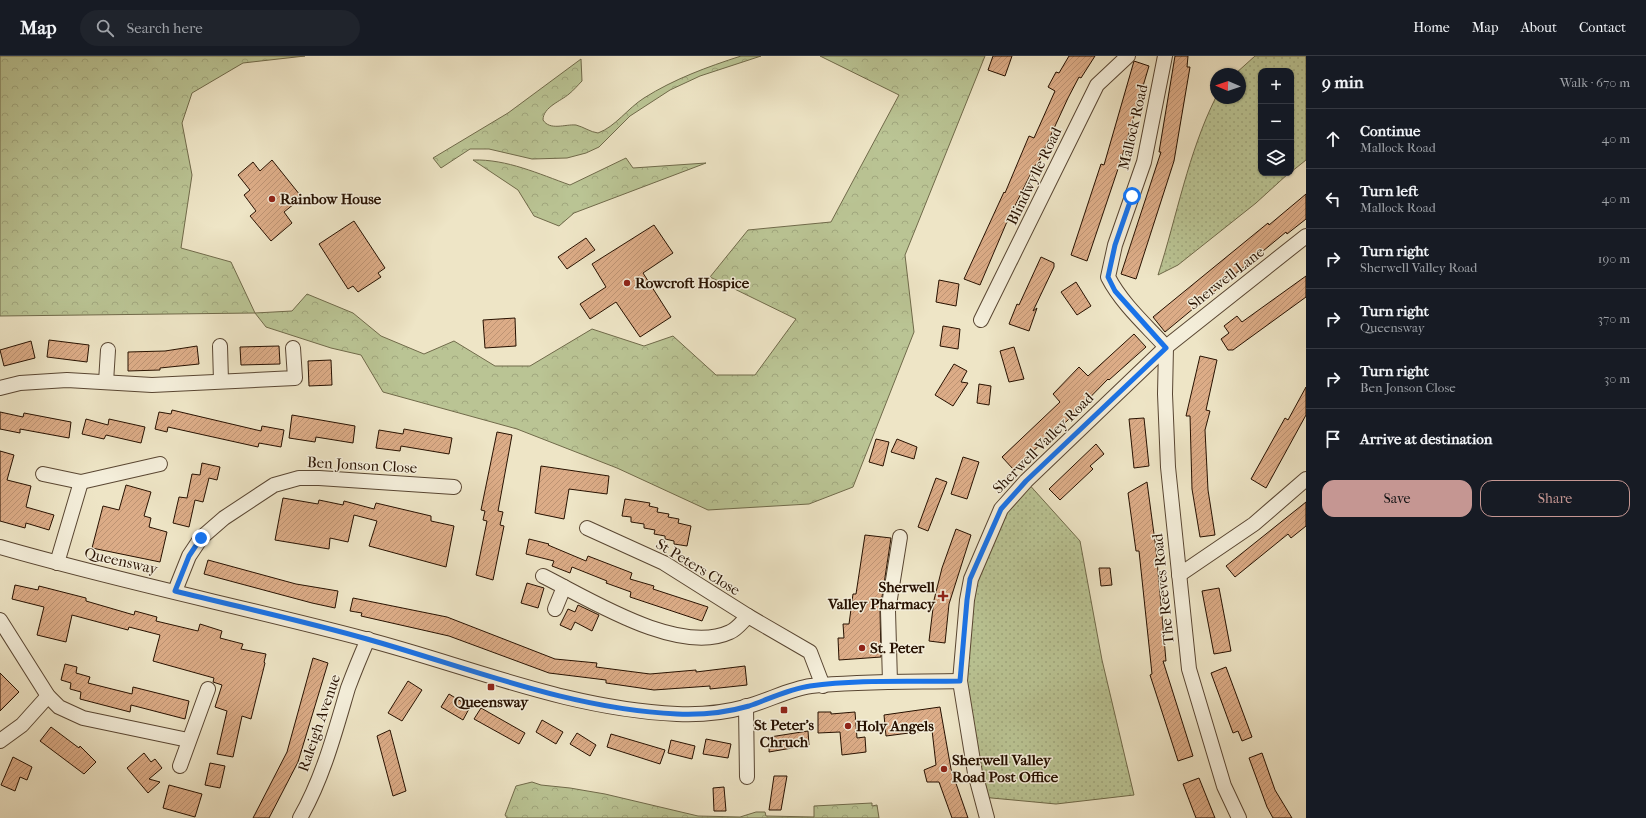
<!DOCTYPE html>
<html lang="en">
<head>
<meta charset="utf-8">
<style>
  :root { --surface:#171b24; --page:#20242c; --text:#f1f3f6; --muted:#9ea1a6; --line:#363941; --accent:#c59692 }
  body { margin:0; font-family:"IM FELL French Canon",serif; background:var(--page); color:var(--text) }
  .controls { position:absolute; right:12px; top:12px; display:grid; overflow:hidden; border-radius:8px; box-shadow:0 1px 3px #0004 }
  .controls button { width:36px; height:36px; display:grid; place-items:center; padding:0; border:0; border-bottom:1px solid var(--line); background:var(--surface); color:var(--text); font:20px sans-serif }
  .compass { position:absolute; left:1210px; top:12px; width:36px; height:36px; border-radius:50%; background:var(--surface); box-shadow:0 1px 3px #0004; rotate:272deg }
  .stop { position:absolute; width:12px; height:12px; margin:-9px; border:3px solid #1a73e8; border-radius:50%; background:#fff }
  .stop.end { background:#1a73e8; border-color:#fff; box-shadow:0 1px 4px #0008 }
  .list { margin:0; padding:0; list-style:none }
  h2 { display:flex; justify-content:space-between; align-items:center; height:52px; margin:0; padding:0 16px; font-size:17px }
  h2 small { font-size:13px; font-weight:400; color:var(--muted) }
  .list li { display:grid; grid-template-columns:26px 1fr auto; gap:12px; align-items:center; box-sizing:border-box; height:60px; padding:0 16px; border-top:1px solid var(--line) }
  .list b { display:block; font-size:15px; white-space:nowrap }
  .list p { margin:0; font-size:13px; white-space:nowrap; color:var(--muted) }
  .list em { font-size:13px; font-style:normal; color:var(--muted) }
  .actions { display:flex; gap:8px; padding:12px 16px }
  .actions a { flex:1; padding:9px 0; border:1px solid var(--accent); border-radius:12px; text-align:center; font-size:14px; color:var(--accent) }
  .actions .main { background:var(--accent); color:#111 }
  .icon { flex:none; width:22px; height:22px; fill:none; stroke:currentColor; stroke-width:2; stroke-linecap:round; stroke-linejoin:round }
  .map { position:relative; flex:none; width:1306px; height:762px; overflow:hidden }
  header { display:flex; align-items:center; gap:24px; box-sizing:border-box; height:56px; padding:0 20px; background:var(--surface); border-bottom:1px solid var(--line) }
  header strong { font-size:19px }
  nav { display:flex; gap:22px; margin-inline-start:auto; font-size:14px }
  .search { width:280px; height:36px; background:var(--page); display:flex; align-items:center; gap:10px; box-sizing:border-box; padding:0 14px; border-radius:22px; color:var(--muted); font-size:15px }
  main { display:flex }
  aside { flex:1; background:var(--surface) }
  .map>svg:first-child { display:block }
</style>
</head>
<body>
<header>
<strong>Map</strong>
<div class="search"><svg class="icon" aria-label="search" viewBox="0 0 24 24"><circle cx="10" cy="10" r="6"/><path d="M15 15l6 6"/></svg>Search here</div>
<nav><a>Home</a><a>Map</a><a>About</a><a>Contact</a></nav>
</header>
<main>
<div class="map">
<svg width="1306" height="762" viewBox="0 0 1306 762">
  <defs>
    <pattern id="forest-crowns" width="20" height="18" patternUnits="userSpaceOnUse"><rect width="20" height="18" fill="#bac494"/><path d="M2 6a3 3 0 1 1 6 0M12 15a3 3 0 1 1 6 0" fill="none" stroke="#a0a77e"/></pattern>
    <pattern id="park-dots" width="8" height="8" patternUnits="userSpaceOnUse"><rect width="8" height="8" fill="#bac494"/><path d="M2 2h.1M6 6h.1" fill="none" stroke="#a0a77e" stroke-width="1.8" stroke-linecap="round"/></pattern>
    <pattern id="building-hatch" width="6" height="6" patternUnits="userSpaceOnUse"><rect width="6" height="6" fill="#dcac87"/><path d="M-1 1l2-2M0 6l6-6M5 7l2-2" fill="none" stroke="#bd9373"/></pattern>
  </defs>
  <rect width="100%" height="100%" fill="#eee5c6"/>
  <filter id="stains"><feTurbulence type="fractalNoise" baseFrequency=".005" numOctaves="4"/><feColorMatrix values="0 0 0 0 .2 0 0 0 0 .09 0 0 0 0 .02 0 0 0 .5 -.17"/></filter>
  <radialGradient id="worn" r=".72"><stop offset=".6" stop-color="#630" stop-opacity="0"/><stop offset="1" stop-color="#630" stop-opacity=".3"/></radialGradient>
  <g fill="url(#forest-crowns)" stroke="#706a4a">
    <path d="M0,0H305L243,7L192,37L182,67L192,119L181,192L231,206L255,257L292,255L307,238L353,257L381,280L424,298L454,285L495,310H530L592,273L644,290L673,280L716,319H755L796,263L710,221L748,174L831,166L899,39L820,0H985L905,199L914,276L853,431L809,448L708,454L617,412L517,373L383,336L361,299L331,292L266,271L255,257L0,260Z"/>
    <path d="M741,0H761L700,20L670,34L630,60L599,91L586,97L567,102L532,103L489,93H470L441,112L433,102L508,57L581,3L582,25C578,29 574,34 569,38C561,45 543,51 543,64C550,75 565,68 576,69C584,71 590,76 598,77C615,71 628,52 644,42C674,23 707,11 741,0Z"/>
    <path d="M626,102L633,112L706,107L574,157L559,170L534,160L518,134L473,104C507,103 539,118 570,129Z"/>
    <path d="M532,726L541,729L570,732L605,738L698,760L740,761L756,756H765L766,760L814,761V750L872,747V750L877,749L879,762H507L505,759L516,730Z"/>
  </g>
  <g fill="url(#park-dots)" stroke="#706a4a">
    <path d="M1255,0H1306V104L1291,116V15H1261V117H1289L1256,147L1178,209L1158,219C1177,160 1188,97 1216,41L1240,42V18H1235Z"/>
    <path d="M1026,425L1080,485L1102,604L1134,739L1056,748L981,741L960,625L967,544L1001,453Z"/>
  </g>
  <g fill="url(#building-hatch)" stroke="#271100">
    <path d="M993,0H1012L1005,20L988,14Z"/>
    <path d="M1069,0H1095L1081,22L1079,21L1068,42L1037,109H1035L1006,168L980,229L964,223L1004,136L1005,137L1029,80L1034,82L1055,35L1048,31L1056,16L1059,17Z"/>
    <path d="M1175,0H1188L1187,11H1190L1174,105L1136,223L1121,218L1161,96H1159Z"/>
    <path d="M1134,5L1149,10L1121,104L1087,205L1071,199L1101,108L1104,109Z"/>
    <path d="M272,104L300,139L294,148L284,156L292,167L271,185L250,160L256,155L244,139L250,134L238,119L253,106L260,115Z"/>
    <path d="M1306,138V163L1287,178L1286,176L1165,276L1153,261L1268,167L1269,169Z"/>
    <path d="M354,165L385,212L378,217L381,221L358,236L353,230L348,233L319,188Z"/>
    <path d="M654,169L673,197L643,217L671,261L640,281L616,246L590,263L580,248L606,231L592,208Z"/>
    <path d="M586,182L595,194L567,213L558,201Z"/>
    <path d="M1041,201L1054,207V211L1033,255L1037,252L1029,275L1009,268L1017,248L1019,249Z"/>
    <path d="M1306,220V241L1233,294H1228L1221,283L1229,277L1224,270L1237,260L1242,266Z"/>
    <path d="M939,224L959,228L956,250L936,246Z"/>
    <path d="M1076,226L1091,250L1077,259L1061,236Z"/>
    <path d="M515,262L516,290L485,292L483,264Z"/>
    <path d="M943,270L960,273L958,293L940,290Z"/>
    <path d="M1134,278L1146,291L1109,324L1108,323L1067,365L1013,413L1002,401L1060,346L1053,338L1079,311L1088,320Z"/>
    <path d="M49,284L89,289L87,306L47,301Z"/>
    <path d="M31,285L35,302L4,310L0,294Z"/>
    <path d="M197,290L199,308L160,312V314L128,315V296L165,295Z"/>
    <path d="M279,290L280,308L241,309L240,291Z"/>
    <path d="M1014,291L1024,323L1009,326L1000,295Z"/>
    <path d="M1200,300L1217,304L1206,354L1210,355L1205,374L1208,434L1215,479L1200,481L1192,433L1190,360H1186Z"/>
    <path d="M331,304L332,329L309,330L308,305Z"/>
    <path d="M954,308L967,315L961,326L968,327L953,350L935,339Z"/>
    <path d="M979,328L991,330L989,349L977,347Z"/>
    <path d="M1306,331V359L1266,432L1251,423L1285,362L1288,364Z"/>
    <path d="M172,354L261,375L262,370L284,374L281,391L259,387L258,391L168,371L167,376L155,373L159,356L171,358Z"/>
    <path d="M0,356L23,361L24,357L71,366L69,382L20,373V377L0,373Z"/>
    <path d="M292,359L355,370L353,387L316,381L315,386L289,382Z"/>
    <path d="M1144,362L1149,410L1134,412L1129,363Z"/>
    <path d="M86,363L108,369L109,363L145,371L141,387L106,379L104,383L82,378Z"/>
    <path d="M404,373L452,382L449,398L401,390L400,395L376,392L379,374L403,378Z"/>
    <path d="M497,376L512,379L498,455L503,456L500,469L504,470L493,524L476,519L487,465L483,464L485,455L481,454Z"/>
    <path d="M876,383L889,386L883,410L869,406Z"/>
    <path d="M897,383L917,391L914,403L891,396Z"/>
    <path d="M1096,388L1104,398L1090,410L1093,413L1060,444L1049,433Z"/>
    <path d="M0,395L14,399L7,424L31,430L26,451L54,459L49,474L26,467L25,472L0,465Z"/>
    <path d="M963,401L979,406L967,443L951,438Z"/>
    <path d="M202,407L220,411L217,424L209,422L203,446L195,444L189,471L173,467L179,441L187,442L192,418L200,419Z"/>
    <path d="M541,410L609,420L607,438L569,433L564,463L535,457Z"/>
    <path d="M936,422L947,426L928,475L918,471Z"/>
    <path d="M1147,426L1156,493L1166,605H1163L1193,700L1178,705L1150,619L1152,618L1139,495H1136L1128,437Z"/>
    <path d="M126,429L151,436L144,460L151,462L149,471L167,476L160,506L92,492L103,450L119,454Z"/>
    <path d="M283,442L318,448L319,444L343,449L344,445L374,453L376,447L431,460V465L454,470L446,511L369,490L377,465L354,459L348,486L330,482L329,493L275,484Z"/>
    <path d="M625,443L650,447L649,450L658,452L657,456L669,458L668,461L679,463L678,467L691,470L687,490L674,488V485L665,483V480L654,478L655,474L644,472V468L631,466V461L622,460Z"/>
    <path d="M1306,446V470L1291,482L1288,478L1235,521L1226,510Z"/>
    <path d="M956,473L971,479L949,548L945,587L929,585L934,544L942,512Z"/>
    <path d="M865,479L891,482L880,554L881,601L839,604L838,582H844L843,568H849L853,538H856Z"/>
    <path d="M529,483L549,488L548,489L586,505L588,500L632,517L630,523L654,530L653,533L708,551L702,565L630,541L631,536L606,527L607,525L572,511L570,517L552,510L554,505L526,498Z"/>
    <path d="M208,504L296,528L338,535L335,552L312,547L204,518Z"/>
    <path d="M1099,512H1110L1112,529L1101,530Z"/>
    <path d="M527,527L544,532L538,552L521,547Z"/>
    <path d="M15,529L38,534L39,530L86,542V545L134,559L135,555L157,561L156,565L198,575L200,568L222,575L220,582L243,588L241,593L266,598L264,606L265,607L251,663L242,660L233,701L217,698L227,655L215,651L222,629L213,626L214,622L153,605L160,579L129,571L128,574L72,559L66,586L37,579L44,551L12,543Z"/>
    <path d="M1219,532L1231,595L1214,598L1202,535Z"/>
    <path d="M353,542L447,561L555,603L597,607L596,611L650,618L696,614V616L745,610L747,629L710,633V630L654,634L606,627V624L549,617L449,580L361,560L362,557L350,555Z"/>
    <path d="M578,549L599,559L592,575L575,566L571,574L560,569L568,553L575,556Z"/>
    <path d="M313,602L328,607L298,706L269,762H253L287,696Z"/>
    <path d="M65,608L77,611L76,617L90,621L88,627L132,638L133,631L189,645L185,663L131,649L130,656L80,643L81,636L70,633L71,627L61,624Z"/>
    <path d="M1226,611L1252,681L1242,685L1238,675L1233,677L1211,617Z"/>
    <path d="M0,617L19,636L0,655Z"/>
    <path d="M408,625L422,634L402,665L388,657Z"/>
    <path d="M449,638L470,651L463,664L441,651Z"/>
    <path d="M940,651L951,713L968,762H952L939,726H927L924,714L936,709L932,674L886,680L884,659Z"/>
    <path d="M481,652L525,677L519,688L474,663Z"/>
    <path d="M818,656H831V658L855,656L857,682L865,681L866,696L842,699L840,676L818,677Z"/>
    <path d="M542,664L563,676L556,688L536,676Z"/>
    <path d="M51,671L79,692L80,690L96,706L84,718L40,685Z"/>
    <path d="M390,674L406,735L393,740L377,680Z"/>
    <path d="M808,675L809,689L769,696L770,681Z"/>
    <path d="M577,677L596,689L590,700L570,688Z"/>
    <path d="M611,678L665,694L660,708L607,691Z"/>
    <path d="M706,683L731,688L728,702L703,698Z"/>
    <path d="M671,684L695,690L692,703L668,697Z"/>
    <path d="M144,697L151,706L155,703L162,712L149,723L160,726L148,737L127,712Z"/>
    <path d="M1262,697L1275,734L1292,762H1273L1267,751L1249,702Z"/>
    <path d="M13,701L32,711L27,724L20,721L15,735L1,729Z"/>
    <path d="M210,707L225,710L220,732L205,729Z"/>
    <path d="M774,720H787L781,754H769Z"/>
    <path d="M1199,722L1215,762H1196L1183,728Z"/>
    <path d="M169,729L202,738L195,761L163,752Z"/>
    <path d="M724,731L726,755H714L713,732Z"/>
  </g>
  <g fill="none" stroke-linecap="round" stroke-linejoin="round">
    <g stroke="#594632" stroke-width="16">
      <g id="minor">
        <path d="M1165,0L1144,106L1115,189L1108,221C1122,248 1146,269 1166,291"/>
        <path d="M981,264L1097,29L1128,0"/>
        <path d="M220,290L221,325"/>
        <path d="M1166,291L1165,338L1168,411L1189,613L1224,730L1239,762"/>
        <path d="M106,326L108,294"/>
        <path d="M0,332L20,327L67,324L152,329L295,322L293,292"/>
        <path d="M43,418L81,426L160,408"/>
        <path d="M587,472L664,507L748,560"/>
        <path d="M0,491C121,526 244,551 365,583C469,610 567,653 677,658C700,659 723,657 745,651C768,645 789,633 811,630C860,625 910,626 960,625"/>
        <path d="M57,507L81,426"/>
        <path d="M1179,519L1254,468L1306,423"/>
        <path d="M543,520C589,543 679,600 730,576C737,573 742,566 748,560L810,596L823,630"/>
        <path d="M175,535L189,500L201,482L224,462L274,429L299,422H319L454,431"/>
        <path d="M555,553L564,531"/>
        <path d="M0,564L48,640L59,651L83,662L188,684"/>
        <path d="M890,626L888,555L900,481"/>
        <path d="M746,650L747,721"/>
        <path d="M0,685L22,669L48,640"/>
        <path d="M180,710L208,633"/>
        <path d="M300,762C323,722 335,676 348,632C354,616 361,599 368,583"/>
        <path d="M987,762L975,717L960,625L967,544L971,523L1001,453L1026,425L1166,291L1306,180"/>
      </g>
    </g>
    <use href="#minor" stroke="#f4eeda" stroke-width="14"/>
  </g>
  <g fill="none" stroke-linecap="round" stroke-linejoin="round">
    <path stroke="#1a73e8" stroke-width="5" d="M201,482L189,500L175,535C239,551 304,565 367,583C470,612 569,653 677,658C701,659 725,657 749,650C769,643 789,633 810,630C859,623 910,626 960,625L967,544L970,523L1001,453L1026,425L1166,292L1115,235L1108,221L1115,189L1132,140"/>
  </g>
  <g fill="#8f2418" stroke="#f4eeda" stroke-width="1.5">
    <circle cx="272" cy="143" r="4"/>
    <circle cx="627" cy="227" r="4"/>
    <path d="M941 534h4v4h4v4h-4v4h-4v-4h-4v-4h4z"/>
    <circle cx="862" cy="592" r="4"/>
    <rect x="487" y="627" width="8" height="8" rx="2"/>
    <rect x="780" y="650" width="8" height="8" rx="2"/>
    <circle cx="848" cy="670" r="4"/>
    <circle cx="944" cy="713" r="4"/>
  </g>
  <g text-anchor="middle" stroke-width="3" stroke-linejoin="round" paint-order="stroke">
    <g font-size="15" fill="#271100" stroke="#f4eeda">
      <text transform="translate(1133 71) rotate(-77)" y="5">Mallock Road</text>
      <text transform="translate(1034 120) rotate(-64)" y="5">Blindwylle Road</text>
      <text transform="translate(1226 222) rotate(-38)" y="5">Sherwell Lane</text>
      <text transform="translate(1043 387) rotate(-45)" y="5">Sherwell Valley Road</text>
      <text transform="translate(362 409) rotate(3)" y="5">Ben Jonson Close</text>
      <text transform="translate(121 505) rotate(13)" y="5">Queensway</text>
      <text transform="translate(698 511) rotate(31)" y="5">St Peters Close</text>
      <text transform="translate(1163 533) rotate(-96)" y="5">The Reeves Road</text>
      <text transform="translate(319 667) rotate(-71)" y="5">Raleigh Avenue</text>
    </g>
    <g font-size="15" font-weight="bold" fill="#271100" stroke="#f4eeda" text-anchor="start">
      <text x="280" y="148">Rainbow House</text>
      <text x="635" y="232">Rowcroft Hospice</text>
      <text x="935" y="536" text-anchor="end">Sherwell<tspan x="935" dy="17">Valley Pharmacy</tspan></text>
      <text x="870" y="597">St. Peter</text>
      <text x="491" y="651" text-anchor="middle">Queensway</text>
      <text x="784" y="674" text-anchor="middle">St Peter's<tspan x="784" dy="17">Chruch</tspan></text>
      <text x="856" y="675">Holy Angels</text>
      <text x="952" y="709">Sherwell Valley<tspan x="952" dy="17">Road Post Office</tspan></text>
    </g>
  </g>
  <rect width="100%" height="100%" filter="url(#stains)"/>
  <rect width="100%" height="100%" fill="url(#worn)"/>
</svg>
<div class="controls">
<button>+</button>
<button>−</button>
<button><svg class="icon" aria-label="layers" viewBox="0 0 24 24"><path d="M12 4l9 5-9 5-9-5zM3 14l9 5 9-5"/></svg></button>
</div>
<svg class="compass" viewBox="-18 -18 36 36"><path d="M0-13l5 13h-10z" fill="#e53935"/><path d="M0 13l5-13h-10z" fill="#9ea1a6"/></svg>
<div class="stop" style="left:1132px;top:140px"></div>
<div class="stop end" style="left:201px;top:482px"></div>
</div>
<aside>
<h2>9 min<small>Walk · 670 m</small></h2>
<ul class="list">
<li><svg class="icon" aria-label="ahead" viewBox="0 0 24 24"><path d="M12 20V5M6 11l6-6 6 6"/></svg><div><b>Continue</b><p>Mallock Road</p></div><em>40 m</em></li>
<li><svg class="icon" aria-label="left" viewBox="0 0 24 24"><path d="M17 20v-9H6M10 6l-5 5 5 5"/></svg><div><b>Turn left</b><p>Mallock Road</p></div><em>40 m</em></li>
<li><svg class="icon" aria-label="right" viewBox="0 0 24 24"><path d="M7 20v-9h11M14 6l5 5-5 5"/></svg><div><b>Turn right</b><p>Sherwell Valley Road</p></div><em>190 m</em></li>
<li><svg class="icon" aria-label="right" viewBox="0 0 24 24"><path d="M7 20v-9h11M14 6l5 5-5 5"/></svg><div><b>Turn right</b><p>Queensway</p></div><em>370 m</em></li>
<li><svg class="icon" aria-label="right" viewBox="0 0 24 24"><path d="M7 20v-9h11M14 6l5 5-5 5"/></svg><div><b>Turn right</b><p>Ben Jonson Close</p></div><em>30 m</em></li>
<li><svg class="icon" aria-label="arrive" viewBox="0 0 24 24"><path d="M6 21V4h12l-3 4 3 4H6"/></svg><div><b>Arrive at destination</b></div></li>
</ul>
<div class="actions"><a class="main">Save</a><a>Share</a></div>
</aside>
</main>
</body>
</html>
